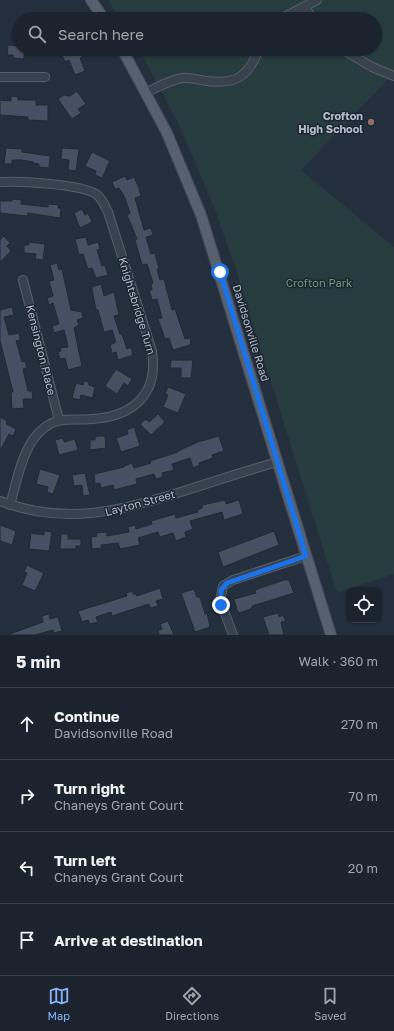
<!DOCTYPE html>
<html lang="en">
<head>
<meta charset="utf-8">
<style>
  :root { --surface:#1b232e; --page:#242b36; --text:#f1f3f6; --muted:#a0a4aa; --line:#39404a; --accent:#8ab4f8 }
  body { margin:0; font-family:"Golos Text",sans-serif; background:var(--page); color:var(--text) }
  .controls { position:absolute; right:12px; bottom:12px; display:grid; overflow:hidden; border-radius:8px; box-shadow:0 1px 3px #0004 }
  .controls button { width:36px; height:36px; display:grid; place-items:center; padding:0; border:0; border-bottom:1px solid var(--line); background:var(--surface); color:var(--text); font:20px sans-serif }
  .stop { position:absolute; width:12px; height:12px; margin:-9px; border:3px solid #1a73e8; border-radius:50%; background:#fff }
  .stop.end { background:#1a73e8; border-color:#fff; box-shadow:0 1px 4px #0008 }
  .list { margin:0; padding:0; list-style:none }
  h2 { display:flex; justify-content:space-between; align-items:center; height:52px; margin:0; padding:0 16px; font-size:17px }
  h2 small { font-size:13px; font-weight:400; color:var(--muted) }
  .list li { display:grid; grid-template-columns:26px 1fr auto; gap:12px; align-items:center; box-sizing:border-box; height:72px; padding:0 16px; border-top:1px solid var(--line) }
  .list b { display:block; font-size:15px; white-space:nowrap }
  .list p { margin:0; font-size:13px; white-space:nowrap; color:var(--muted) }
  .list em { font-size:13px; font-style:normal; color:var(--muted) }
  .icon { flex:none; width:22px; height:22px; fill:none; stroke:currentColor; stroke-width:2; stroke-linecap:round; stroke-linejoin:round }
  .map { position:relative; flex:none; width:394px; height:635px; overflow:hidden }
  .search { position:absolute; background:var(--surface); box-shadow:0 1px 3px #0004; left:12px; right:12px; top:12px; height:44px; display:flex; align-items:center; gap:10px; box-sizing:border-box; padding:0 14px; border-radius:22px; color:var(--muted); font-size:15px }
  .sheet { height:340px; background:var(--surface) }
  nav { display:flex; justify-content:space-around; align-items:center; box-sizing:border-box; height:56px; border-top:1px solid var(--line); background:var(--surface); font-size:11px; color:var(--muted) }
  nav a { display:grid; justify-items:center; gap:2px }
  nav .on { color:var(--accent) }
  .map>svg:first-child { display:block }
</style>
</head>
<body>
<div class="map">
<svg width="394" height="635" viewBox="0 0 394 635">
  <rect width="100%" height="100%" fill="#242f3e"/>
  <path fill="#263c3f" d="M108,0H394V73L301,170L394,247V574L337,593L235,267L214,207L180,127L139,49H375V19H120Z"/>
  <g fill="#455162" stroke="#1f2835">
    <path d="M8,45L19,46V49H24V59L13,58V55H7Z"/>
    <path d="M77,49H81L84,56L80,58L85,71L75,75L69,60L65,62L62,55Z"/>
    <path d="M77,91L86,104L78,109L81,113L72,119L58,99L64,95L70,96Z"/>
    <path d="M11,96L18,97V100H36V105H48V121L28,120V117L0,115V100L11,101Z"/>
    <path d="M6,148L22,149V152L50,156L49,168L39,167V164L33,163V162L22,160H12V164H4Z"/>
    <path d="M62,148L79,149L76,171L68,170L69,160L61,159Z"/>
    <path d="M92,152L110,161L102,178L95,175L96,171L85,166Z"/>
    <path d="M125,176L127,180L134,177L139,188L141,196L135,198L144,230L151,228L153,235L146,237L151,254L155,253L159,269H157L160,280L164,279L172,310L175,309L185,339L190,338L191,344L187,346L173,350L169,338L165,339L158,319L162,318L157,299L152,300L149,290H152L151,284L153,283L147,264L142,265L135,240L137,239L127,215L130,213L125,198L119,188L115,189L112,182Z"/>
    <path d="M13,199L22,200L21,204L48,207V204L59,205L58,208H61L60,218L28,213L27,216L0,213V201H12Z"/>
    <path d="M82,209L85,215L88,213L92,222L80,228L74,213Z"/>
    <path d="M4,236L10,243L7,246L11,251L0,262V240Z"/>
    <path d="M86,237L88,245L98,242L100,249L97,250L102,266L105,265L108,275L96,278L92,268L88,269L83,254L79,255L75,239Z"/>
    <path d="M29,242L45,244L43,260L35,259L36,254L24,253V245H29Z"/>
    <path d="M57,263L59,270L62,269L71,310L82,312L83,318L77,320L79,325L74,328L82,366L68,370L65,358L60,359L58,352L61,351L60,348L68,347L64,330L54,333L52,326L59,324L53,303L49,305L47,298L53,296L49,281L54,280L50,265Z"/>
    <path d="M101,284L104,296L114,292L119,315L114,316L120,334H122L127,349L131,347L133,355L118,360L116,352L112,353L110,345L116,342L112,330L104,332L98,310H96L92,289V287Z"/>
    <path d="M12,307L14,315L4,317L9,335L19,333L20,340L16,341L22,362L25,361L27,368L23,369L28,391H32L33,399H23L24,408L12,409L11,392H13L0,341V310Z"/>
    <path d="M171,360H193L191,378H181V368H170Z"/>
    <path d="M116,369L132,379L128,386L124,383L117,394L105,386Z"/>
    <path d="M84,381L89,382V385L95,387L93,398L81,395L80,400L72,398L76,383L83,385Z"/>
    <path d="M168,387L186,394L178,413L163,407L168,395L165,394Z"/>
    <path d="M158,414L165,422L151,435L140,424L146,419L149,422Z"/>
    <path d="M0,417L7,421L6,424L16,429L13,436L9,434L0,451Z"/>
    <path d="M134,427L140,446L121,452L116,438L128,434L127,430Z"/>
    <path d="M99,436H105L106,448L90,450V440H95V437Z"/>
    <path d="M219,436L224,451L212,455L213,458L199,463L200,465L193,468L190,458L172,464L174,470L162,473L163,477L156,479L154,474L136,479L137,484L114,490L113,485L101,488L100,483L95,484L94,474L124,467V466L132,463L134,468L151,463L150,461L178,452V451L198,442Z"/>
    <path d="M63,438L64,442L75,439L78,450L59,455L55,440Z"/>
    <path d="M40,469L60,475L53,494L47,492L48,487L36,484Z"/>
    <path d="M85,473L90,495L83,496L82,485L74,486L72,475Z"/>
    <path d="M225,500L226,504L239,500L243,514L224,520L222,512L190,521L193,529L185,532L186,537L176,541L173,533L160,537L158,532L138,538L140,545L120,549L118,543L101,545L102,548L92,549L91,537L97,536L96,533L107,532V536L129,532L128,527L135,525L136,529L152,524L151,521L175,514L176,518L198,512L197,510L202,508V505Z"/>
    <path d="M0,525L16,531L12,545L0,541Z"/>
    <path d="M44,531L52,532L49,551L29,549L31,533L44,535Z"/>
    <path d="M274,531L279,545L223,567L218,552Z"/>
    <path d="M61,534H68V539H81V546H76V549H60Z"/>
    <path d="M27,565L44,573L35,591L22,585L27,573L24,572Z"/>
    <path d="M284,580H289L294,593L252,606V608L248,610L239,613L237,610L234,599L256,593L255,590Z"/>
    <path d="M160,588L163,599L156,601L158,606L150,608L149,604L112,616L111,612L96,617L98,622L90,624L88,620L82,622L78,611L127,596L126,593L132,591L133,594H136L137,596Z"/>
    <path d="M194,589L197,597H200L205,614L207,613L210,627L195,632L181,593Z"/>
    <path d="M278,613L279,617L283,615L286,621L281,622L284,635H269L263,617Z"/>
    <path d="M49,614L50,619L58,617L62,631L54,633L53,630L35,635H7L43,622L42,616Z"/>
    <path d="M168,621L174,635H159L158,630L162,629L160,624Z"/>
  </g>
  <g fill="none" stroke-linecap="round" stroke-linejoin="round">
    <g stroke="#565f6c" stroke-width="10">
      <g id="minor">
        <path d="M305,7L313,19"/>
        <path d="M280,19L317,0"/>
        <path d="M342,49L372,67L394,76"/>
        <path d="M0,77H45"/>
        <path d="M147,92C158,87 170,80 182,78C190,77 198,80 207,81C236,85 249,76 259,49"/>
        <path d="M0,182C20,181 80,184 96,194C102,198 105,206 108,212L152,351C159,395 132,417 91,419C73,421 59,416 44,428C23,443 17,481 10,505"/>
        <path d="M23,280L59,420"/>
        <path d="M0,501C65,526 121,511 184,491C215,481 246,471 277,462"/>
        <path d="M233,635L220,600L223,586L233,580L306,556"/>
      </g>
    </g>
    <g stroke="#414a57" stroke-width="12">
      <g id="major">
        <path d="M91,0L104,19"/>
        <path d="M122,49L167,133L201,215L331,635"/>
      </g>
    </g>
    <use href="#minor" stroke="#38414e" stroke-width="8"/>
    <use href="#major" stroke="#56606e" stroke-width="10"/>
  </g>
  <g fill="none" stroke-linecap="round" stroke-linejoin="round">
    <path stroke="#1a73e8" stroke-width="5" d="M220,272L306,556L227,583L221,590V605"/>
  </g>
  <circle fill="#8d6e63" stroke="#1d2633" stroke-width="1.5" cx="371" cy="122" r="4"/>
  <g text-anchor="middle" stroke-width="3" stroke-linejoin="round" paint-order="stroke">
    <g font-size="11" font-weight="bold" fill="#b4bcc9" stroke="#1d2633" text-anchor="end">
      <text x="363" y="120">Crofton<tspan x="363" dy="13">High School</tspan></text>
    </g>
    <g font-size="11" fill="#6b9a76" stroke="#1d2633">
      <text x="319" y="287">Crofton Park</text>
    </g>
    <g font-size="11" fill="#b4bcc9" stroke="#1d2633">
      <text transform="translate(137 306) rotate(73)" y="4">Knightsbridge Turn</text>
      <text transform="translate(251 333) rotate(73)" y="4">Davidsonville Road</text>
      <text transform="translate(41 350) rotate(76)" y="4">Kensington Place</text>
      <text transform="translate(140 503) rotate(-15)" y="4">Layton Street</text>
    </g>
  </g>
</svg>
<div class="controls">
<button><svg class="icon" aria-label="locate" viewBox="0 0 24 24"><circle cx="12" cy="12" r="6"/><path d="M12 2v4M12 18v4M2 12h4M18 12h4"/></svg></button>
</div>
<div class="stop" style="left:220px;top:272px"></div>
<div class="stop end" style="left:221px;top:605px"></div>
<div class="search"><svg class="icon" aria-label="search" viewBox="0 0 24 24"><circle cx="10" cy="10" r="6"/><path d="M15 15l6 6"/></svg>Search here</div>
</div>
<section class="sheet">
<h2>5 min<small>Walk · 360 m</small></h2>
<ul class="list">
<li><svg class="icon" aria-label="ahead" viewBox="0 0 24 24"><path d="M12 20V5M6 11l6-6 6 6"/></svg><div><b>Continue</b><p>Davidsonville Road</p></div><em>270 m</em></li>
<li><svg class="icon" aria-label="right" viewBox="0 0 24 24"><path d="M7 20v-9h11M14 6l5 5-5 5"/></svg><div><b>Turn right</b><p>Chaneys Grant Court</p></div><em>70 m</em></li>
<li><svg class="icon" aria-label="left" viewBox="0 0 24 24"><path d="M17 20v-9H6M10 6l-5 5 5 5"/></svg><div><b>Turn left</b><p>Chaneys Grant Court</p></div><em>20 m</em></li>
<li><svg class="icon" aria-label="arrive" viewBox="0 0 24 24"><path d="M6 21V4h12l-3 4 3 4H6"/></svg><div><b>Arrive at destination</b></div></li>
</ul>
</section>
<nav>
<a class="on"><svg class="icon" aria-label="map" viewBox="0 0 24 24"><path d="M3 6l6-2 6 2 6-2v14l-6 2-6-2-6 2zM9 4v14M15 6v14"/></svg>Map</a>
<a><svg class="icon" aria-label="directions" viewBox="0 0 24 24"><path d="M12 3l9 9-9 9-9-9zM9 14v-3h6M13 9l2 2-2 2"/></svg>Directions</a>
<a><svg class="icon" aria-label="saved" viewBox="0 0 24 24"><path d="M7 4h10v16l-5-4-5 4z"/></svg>Saved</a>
</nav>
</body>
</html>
